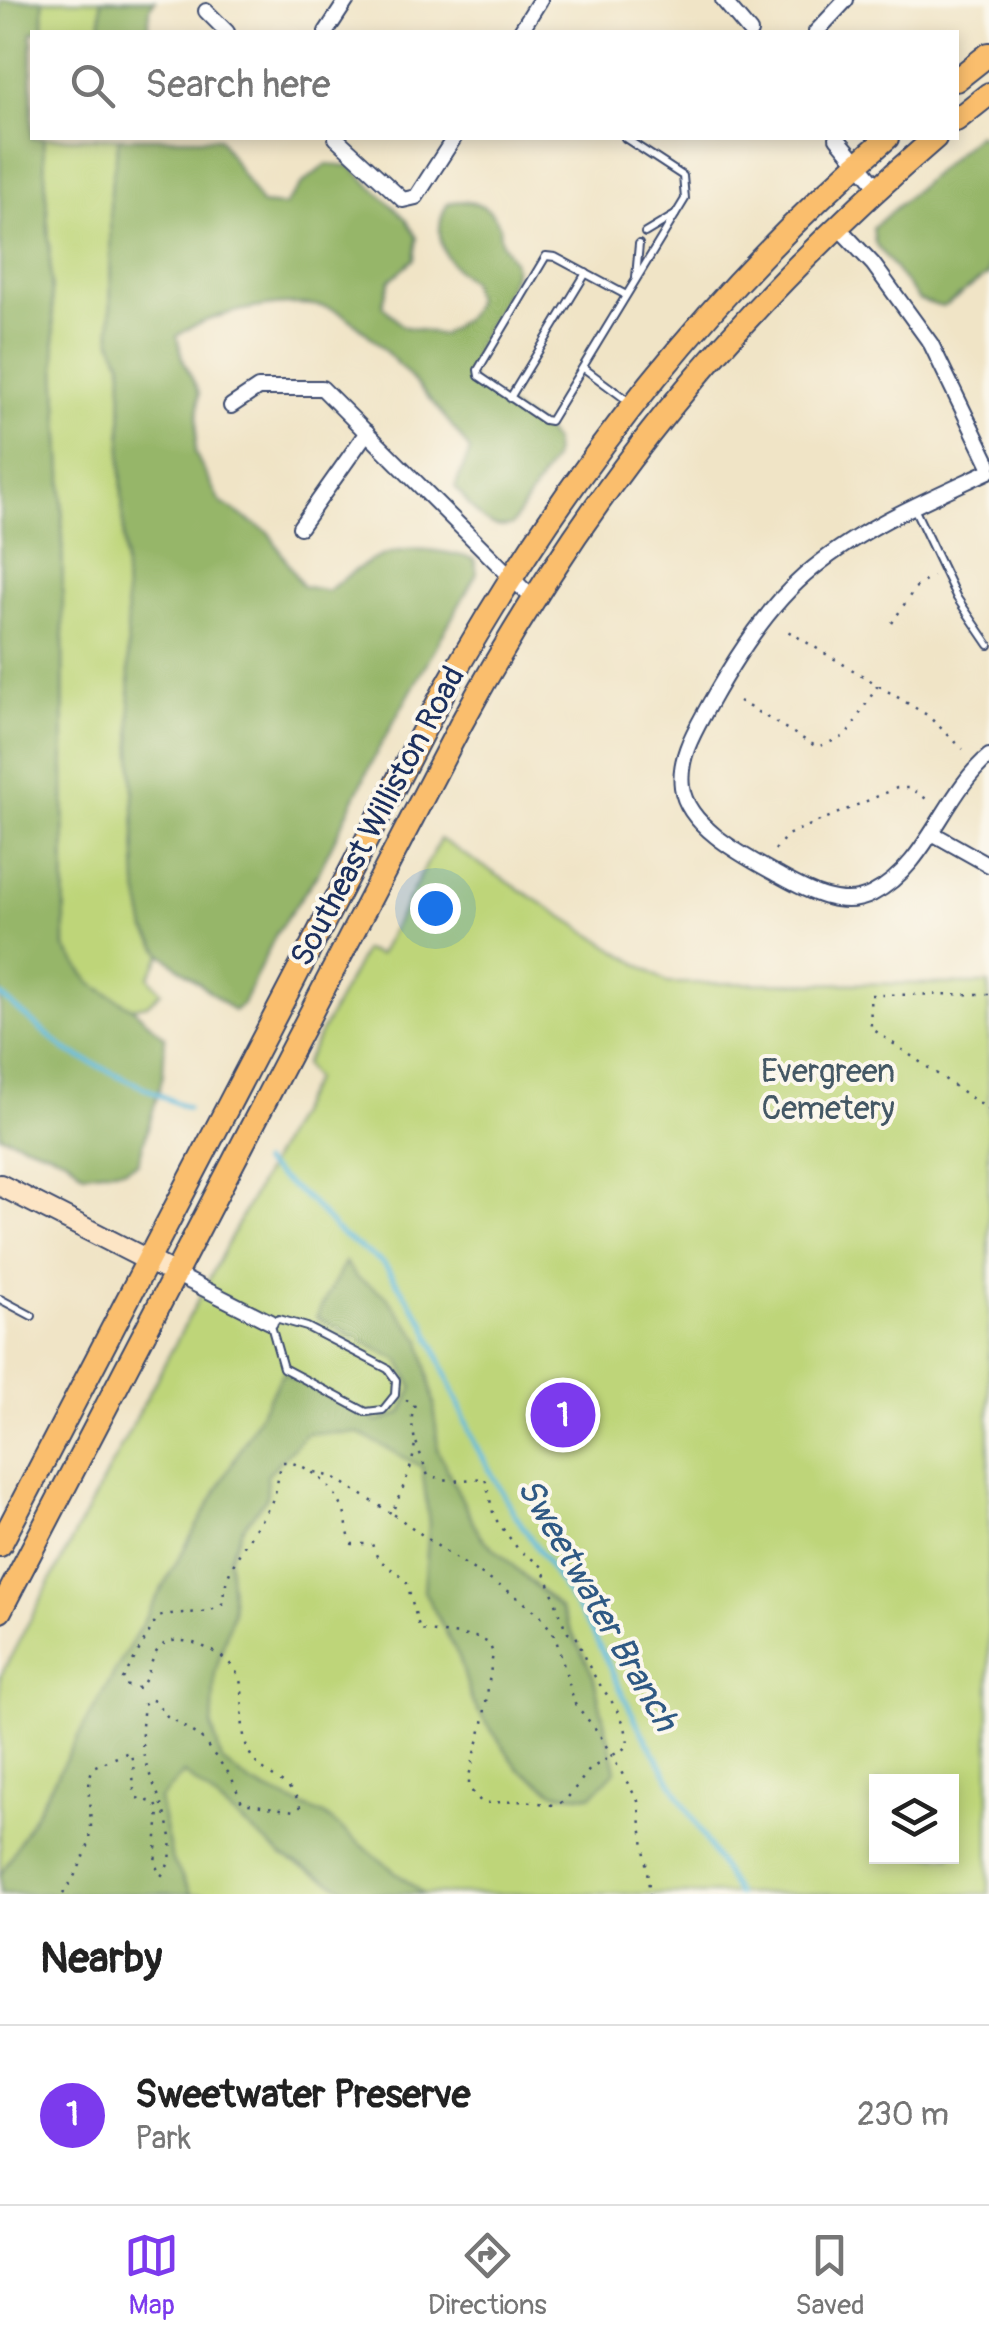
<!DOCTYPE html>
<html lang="en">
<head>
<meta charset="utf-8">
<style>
  :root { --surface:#fff; --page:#f2f2f2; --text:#222; --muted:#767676; --line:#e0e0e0; --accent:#7c3aed }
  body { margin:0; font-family:Pangolin,sans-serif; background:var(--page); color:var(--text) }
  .controls { position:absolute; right:30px; bottom:30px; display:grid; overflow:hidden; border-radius:0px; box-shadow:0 5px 15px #0003 }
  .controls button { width:90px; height:90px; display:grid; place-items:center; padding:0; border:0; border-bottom:2px solid var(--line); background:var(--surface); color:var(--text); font:50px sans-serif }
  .you { position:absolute; left:435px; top:908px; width:35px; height:35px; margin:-25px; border:8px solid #fff; border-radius:50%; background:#1a73e8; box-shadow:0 0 0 15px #1a73e833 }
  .badge { display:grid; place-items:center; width:65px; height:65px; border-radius:50%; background:var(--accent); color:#fff; font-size:32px; font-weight:700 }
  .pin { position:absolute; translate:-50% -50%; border:5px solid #fff; box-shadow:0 2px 10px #0006 }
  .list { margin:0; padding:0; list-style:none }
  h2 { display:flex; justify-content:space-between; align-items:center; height:130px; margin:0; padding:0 40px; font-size:42px }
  h2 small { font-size:32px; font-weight:400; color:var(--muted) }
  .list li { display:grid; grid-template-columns:65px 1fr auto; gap:30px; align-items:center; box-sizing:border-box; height:180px; padding:0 40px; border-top:2px solid var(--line) }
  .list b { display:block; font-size:38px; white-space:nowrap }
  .list p { margin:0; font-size:32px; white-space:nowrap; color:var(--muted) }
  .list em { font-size:32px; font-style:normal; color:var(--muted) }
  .icon { flex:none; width:55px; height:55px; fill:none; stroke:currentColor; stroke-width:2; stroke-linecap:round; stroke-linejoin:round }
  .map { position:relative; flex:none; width:989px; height:1894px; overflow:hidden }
  .search { position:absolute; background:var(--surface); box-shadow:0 5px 15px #0003; left:30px; right:30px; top:30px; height:110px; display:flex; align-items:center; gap:25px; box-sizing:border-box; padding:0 35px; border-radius:0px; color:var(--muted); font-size:38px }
  .sheet { height:310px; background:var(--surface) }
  nav { display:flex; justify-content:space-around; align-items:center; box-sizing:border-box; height:140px; border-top:2px solid var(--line); background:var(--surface); font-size:28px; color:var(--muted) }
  nav a { display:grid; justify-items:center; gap:5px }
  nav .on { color:var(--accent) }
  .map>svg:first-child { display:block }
</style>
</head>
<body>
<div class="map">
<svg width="989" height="1894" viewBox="0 0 989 1894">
  <rect width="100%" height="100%" fill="#fbf7ec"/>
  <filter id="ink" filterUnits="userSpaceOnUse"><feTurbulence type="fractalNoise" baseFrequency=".01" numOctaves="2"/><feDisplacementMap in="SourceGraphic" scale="20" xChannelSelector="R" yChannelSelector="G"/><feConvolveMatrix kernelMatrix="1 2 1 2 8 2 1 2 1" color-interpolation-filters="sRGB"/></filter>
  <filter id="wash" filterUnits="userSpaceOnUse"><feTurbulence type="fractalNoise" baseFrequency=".0048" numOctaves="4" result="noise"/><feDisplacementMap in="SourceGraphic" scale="40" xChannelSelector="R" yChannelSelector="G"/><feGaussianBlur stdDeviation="2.25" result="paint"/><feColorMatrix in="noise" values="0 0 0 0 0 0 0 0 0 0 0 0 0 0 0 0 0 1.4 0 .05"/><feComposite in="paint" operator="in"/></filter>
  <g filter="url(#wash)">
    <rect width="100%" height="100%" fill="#f0e4c6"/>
    <g fill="#bed579" stroke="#6c826c" stroke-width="2.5" fill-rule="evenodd">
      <rect x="43" y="0" width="58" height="32"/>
      <path d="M43,138H119L121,143L110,191L111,339L122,363L121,474L146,930L162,954L149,977L161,992L147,1005L132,1008L92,984L65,948L62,474Z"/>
      <path d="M440,839L668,983L989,984V1894H0V1677L314,1079L304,1065L364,950L379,955ZM876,1782H952V1856H876Z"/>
    </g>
    <g fill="#96b669" stroke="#587264" stroke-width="2.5">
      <path d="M0,0H43V32H32V138H43L62,474L65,948L92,984L132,1008L165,1037L163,1075L138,1163L125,1169L83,1173L66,1158L0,1135Z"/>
      <path d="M101,0H155L150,7L148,32H101Z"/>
      <path d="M978,134L989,141V275C973,282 960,298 942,307L919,300L875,243L873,228Z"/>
      <path d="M119,138H219L261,204L284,206L303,183L327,164L350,166L406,219L417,238L414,259L390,280L382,305L402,326L442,335L468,316L475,302L471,282C444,263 430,234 448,203C468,198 491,203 499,226C500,231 499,237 501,241C507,255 518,259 513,276C502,312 467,345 472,384L545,430L554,442L553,459L512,525C485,534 471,505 455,487L470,451C451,420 363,319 332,309C290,296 212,311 177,336L184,362L199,393L195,453L220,502L269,533L302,586L328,591C381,547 407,541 474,559L477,573L378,750L318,873L276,934L243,1004L234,1011L162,954L146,930L137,885L121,469L122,363L111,340L110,191Z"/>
      <path d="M345,1262L356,1277L385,1295L421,1340L434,1403L438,1451L480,1536L560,1608L593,1675L616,1770L591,1796L556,1793L518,1768L472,1702L459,1657L424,1591L429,1524L422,1467L358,1433H307L267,1475V1497L242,1529L229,1558L233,1612L215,1673L212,1727L222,1761L251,1784L324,1815L423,1894H355L282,1856L184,1773L159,1800L172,1859L192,1894H0V1876L283,1373L378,1422L402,1413L413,1388L400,1361L316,1317Z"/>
    </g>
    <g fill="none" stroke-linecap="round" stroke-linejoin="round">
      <g stroke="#5dbadb" stroke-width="5">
        <path d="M0,995L67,1051L187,1108"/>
        <path d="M262,1163L311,1202L339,1233L384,1264L425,1323L475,1444L514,1513L593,1633L639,1727L737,1894"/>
      </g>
    </g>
  </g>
  <g filter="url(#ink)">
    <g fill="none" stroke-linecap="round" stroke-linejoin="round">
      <g stroke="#3b4a6e" stroke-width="10">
        <g id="service">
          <path d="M625,138L683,176L685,199L550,421L544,420L479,376L478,370L546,256L555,257L626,295"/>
          <path d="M645,233L675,215"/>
          <path d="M636,277L639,244"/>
          <path d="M585,369L628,401"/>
          <path d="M510,398L586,273"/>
          <path d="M914,508L957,598L989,645"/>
          <path d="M0,1299L32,1316"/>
          <path d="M279,1319L307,1327L388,1369L396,1380L395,1395L383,1410L366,1412L283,1368L270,1322Z"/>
        </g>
      </g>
      <g stroke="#3b4a6e" stroke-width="18">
        <g id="minor">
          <path d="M723,0L750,32"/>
          <path d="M206,11L227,32"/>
          <path d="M326,32L347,0"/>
          <path d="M520,32L540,0"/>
          <path d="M816,32L846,0"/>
          <path d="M336,138L403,200L416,197L454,138"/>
          <path d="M837,138L878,187"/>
          <path d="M836,225L873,264L931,344L989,464"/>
          <path d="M231,406L258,388H322L533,599"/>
          <path d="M989,471C927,500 857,529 805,575C766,609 735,658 710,703C696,729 678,756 682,787C687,828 748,858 780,876C807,891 842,910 872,894C928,865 943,795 989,756"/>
          <path d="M300,527L367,432"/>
          <path d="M932,833L989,865"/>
          <path d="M175,1274L270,1322"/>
        </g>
      </g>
      <g stroke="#3b4a6e" stroke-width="24">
        <path id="secondary" d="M0,1185L175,1274"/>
      </g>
      <g stroke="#3b4a6e" stroke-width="26">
        <g id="trunk">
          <path d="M956,80L989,54"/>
          <path d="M956,120L989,94"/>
          <path d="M0,1545L444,691C561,482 706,294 887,138"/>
          <path d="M0,1611L461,724C588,490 733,312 935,138"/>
        </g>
      </g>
      <g stroke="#3b4a6e" stroke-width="2.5" stroke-dasharray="2.5 8" stroke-linecap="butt">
        <path d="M892,623L915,588L933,576"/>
        <path d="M879,686L927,715L963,749"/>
        <path d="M739,701L817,747L846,736L878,685L786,630"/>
        <path d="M775,850L787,835L897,788H910L931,802"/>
        <path d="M989,994L870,995L871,1028L989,1110"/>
        <path d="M979,1103H989"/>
        <path d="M406,1400L415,1404C407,1426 417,1430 414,1451C411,1473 400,1493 392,1513L450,1555L513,1594L540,1615L555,1636L575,1704L598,1732L638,1801L650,1894"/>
        <path d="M315,1472L335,1478L391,1513"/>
        <path d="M63,1894C74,1878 91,1849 91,1829C91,1807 85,1788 93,1767L129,1752C138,1766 129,1784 137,1798L155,1803L159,1810L155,1864L161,1876C188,1843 155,1795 145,1761C140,1744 142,1722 144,1704L149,1699L155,1701L167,1716L200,1737L231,1776L242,1803L294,1811L300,1807C294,1779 262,1779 249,1752C230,1709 265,1674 204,1647C195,1642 175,1638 166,1643C149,1651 152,1677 139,1688L124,1685L123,1679L157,1618C178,1608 205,1619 223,1603C223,1566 256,1533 272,1501C278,1489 277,1474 283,1462C306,1462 332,1485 341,1505C348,1518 346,1532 352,1544H372L378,1559L406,1580L420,1630L475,1637L489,1643L493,1653L483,1723L469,1776V1788L482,1803L525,1801L553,1805L565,1801L590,1769L628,1746C627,1712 603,1695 589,1666C583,1657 581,1646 576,1636L568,1633L564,1625L543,1567L518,1549L494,1517L485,1478L454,1481L428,1476L415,1439"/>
      </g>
      <use href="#service" stroke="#fff" stroke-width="6"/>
      <use href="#minor" stroke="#fff" stroke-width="14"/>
      <use href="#secondary" stroke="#fde5c5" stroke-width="20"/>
      <use href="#trunk" stroke="#fabe6d" stroke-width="22"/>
    </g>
  </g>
  <g text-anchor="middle" stroke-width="8" stroke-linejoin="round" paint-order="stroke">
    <g font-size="32" fill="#1b2f5e" stroke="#fbf7ec">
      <text transform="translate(377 816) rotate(-62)" y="11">Southeast Williston Road</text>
    </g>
    <g font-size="32" fill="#445865" stroke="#fbf7ec">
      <text x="828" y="1082">Evergreen<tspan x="828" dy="37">Cemetery</tspan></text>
    </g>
    <g font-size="35" font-style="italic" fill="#2f5984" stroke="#fbf7ec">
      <text transform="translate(598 1604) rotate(60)" y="12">Sweetwater Branch</text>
    </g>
  </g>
</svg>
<div class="controls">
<button><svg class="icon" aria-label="layers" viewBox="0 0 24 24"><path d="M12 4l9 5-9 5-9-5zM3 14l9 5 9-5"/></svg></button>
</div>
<div class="you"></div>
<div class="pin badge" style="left:563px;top:1415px">1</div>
<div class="search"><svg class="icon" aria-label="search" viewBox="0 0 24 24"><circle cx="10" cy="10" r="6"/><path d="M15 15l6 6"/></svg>Search here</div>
</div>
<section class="sheet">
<h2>Nearby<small></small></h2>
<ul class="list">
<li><span class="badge">1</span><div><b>Sweetwater Preserve</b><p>Park</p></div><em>230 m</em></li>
</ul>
</section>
<nav>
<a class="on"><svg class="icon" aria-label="map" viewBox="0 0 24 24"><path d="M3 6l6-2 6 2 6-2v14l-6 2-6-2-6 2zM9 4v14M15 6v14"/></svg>Map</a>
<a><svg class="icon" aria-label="directions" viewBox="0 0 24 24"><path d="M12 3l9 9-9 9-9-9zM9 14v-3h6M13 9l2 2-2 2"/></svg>Directions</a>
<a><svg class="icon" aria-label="saved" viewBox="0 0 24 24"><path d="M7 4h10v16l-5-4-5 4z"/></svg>Saved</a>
</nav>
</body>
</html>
